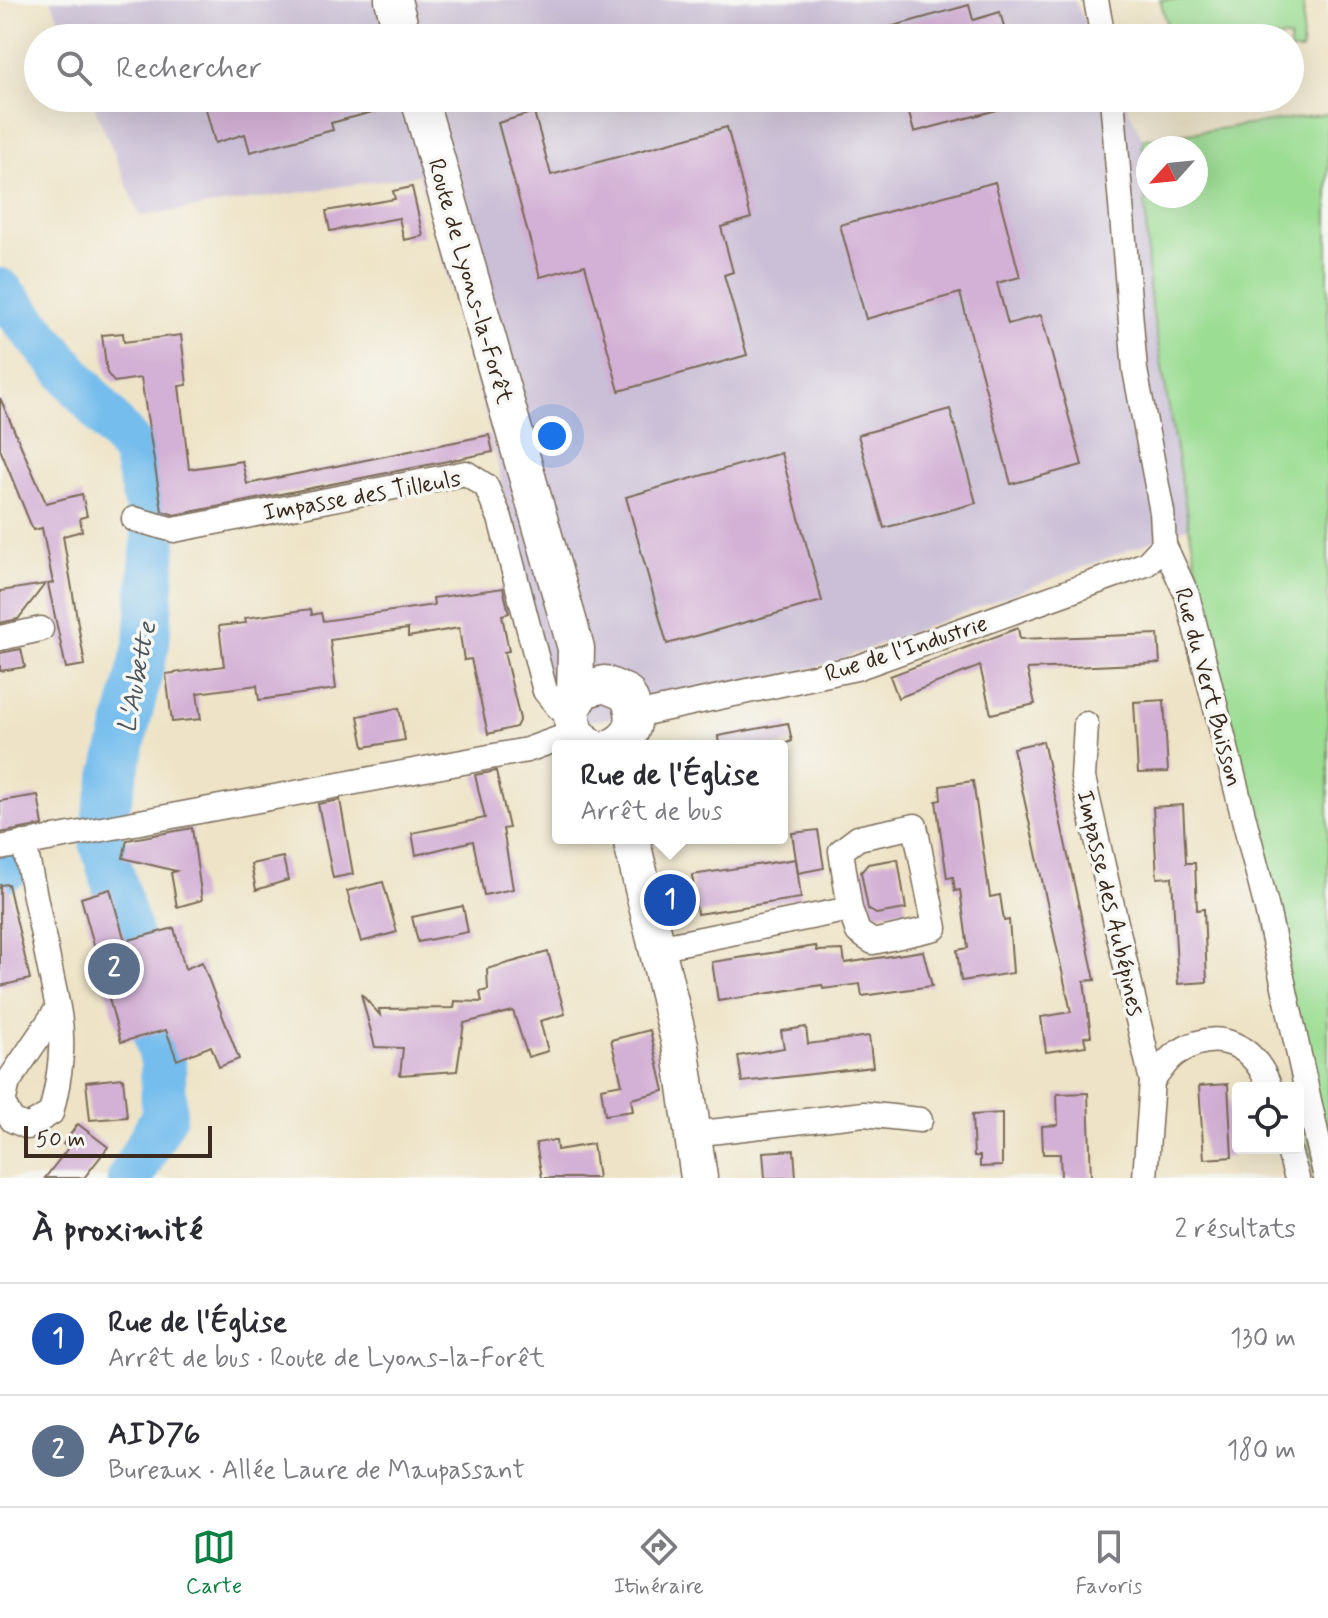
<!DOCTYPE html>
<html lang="fr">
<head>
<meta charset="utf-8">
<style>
  :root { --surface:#fff; --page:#f2f2f3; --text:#2b2b33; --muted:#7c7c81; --line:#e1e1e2; --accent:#0b8043 }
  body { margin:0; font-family:Mynerve,sans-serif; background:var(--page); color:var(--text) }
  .controls { position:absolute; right:24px; bottom:24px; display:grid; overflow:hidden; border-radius:8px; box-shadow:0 8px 32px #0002 }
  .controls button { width:72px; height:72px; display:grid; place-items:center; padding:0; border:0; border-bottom:2px solid var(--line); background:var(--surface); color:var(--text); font:40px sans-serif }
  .compass { position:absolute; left:1136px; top:136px; width:72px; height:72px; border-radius:50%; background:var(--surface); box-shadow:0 8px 32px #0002; rotate:243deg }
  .scale { position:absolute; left:24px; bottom:20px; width:188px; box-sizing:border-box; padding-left:8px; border:4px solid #3b2a1e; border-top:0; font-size:22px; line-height:28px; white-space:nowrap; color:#3b2a1e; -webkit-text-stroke:6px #f6f6f2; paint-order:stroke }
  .you { position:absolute; left:552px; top:436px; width:28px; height:28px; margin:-20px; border:6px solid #fff; border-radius:50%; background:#1a73e8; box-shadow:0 0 0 12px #1a73e833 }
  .badge { display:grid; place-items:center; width:52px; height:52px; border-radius:50%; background:var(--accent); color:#fff; font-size:26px; font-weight:700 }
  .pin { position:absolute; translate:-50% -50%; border:4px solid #fff; box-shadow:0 2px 8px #0006 }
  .popup { position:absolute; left:552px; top:740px; width:236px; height:104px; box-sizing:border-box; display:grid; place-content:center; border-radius:8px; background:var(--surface); filter:drop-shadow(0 2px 6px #0005); font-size:26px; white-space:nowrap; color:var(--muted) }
  .popup b { font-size:30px; color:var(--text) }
  .popup::after { content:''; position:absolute; left:50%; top:100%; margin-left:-16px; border:16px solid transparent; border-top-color:var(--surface) }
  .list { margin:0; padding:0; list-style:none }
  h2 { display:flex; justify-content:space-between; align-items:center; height:104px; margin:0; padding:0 32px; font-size:34px }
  h2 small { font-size:26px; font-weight:400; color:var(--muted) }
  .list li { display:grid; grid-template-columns:52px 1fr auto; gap:24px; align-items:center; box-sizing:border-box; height:112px; padding:0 32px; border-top:2px solid var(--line) }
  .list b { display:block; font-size:30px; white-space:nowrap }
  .list p { margin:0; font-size:26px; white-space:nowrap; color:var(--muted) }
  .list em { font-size:26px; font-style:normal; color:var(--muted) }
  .icon { flex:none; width:44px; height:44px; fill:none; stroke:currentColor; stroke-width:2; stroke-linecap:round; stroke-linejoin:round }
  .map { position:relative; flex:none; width:1328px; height:1178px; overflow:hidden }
  .search { position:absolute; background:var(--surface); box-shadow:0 8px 32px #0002; left:24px; right:24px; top:24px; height:88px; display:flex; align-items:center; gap:20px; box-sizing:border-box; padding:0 28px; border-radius:44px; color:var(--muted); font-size:30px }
  .sheet { height:328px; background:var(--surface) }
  nav { display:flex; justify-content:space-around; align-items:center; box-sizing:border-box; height:112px; border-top:2px solid var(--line); background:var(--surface); font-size:22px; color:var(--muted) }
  nav a { display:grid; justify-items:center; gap:4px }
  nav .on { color:var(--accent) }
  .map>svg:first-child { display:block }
</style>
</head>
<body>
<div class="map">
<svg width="1328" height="1178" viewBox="0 0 1328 1178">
  <rect width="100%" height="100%" fill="#f6f6f2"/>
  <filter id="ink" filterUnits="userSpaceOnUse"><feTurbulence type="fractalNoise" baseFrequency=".0125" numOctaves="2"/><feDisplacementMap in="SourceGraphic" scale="16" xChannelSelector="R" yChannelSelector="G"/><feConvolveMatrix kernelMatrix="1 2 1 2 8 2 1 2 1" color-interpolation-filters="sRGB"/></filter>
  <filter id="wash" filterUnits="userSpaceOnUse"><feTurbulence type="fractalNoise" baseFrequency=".006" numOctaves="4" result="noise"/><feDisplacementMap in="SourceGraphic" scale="32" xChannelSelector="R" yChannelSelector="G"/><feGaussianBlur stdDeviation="1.8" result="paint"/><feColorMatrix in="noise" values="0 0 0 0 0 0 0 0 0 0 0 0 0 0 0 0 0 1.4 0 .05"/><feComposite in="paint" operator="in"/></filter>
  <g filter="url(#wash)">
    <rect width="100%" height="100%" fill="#eee3c6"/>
    <g fill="#cabfd6">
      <path d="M51,0H1074L1093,38H67Z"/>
      <path d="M91,98H1123L1143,139L1149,290L1189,527L833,662L607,719L554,725L493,442L419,175L140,216Z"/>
    </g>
    <g fill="#9bdd93" stroke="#6b8458" stroke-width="2" fill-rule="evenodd">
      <path d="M1160,0H1304L1302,51H1290V38H1171Z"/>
      <path d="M1328,114V1178H1315L1189,527L1149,290L1143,139ZM1148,148H1196V196H1148Z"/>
    </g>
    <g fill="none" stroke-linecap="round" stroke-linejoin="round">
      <g stroke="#75bded" stroke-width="46">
        <path d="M0,291L134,450L151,522"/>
        <path d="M105,814L147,643L154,537"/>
        <path d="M102,842L141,974L163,1062L164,1116L130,1178"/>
        <path d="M0,871L14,863"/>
      </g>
    </g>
    <g id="blocks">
      <g fill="#d3b0d5">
        <path d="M969,5L973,20L1000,12L1007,38H873L872,32Z"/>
        <path d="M203,98H399V105L331,123L333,130L250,152L245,134L215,143Z"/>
        <path d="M905,98H1015L1016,105L914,132Z"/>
        <path d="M534,112L551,175L727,127L751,218L721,227L733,272L724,275L747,355L619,391L585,265L540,277L498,123Z"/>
        <path d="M995,182L1020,277L997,283L1008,324L1041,315L1082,465L1011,484L960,293L866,319L840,225Z"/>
        <path d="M412,187L423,236L404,240L399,218L330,231L326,211L395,199L393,191Z"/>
        <path d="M123,333L124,342L181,335L187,385L179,386L189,469L242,461L247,484L489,435L493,452L175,515L162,511L141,378L114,382L107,373L102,335Z"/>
        <path d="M0,398L46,503L82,494L87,516L80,518L82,531L63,536L85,665L66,668L48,584L53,583L42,528L33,530L0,449Z"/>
        <path d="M950,409L976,503L884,528L858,435Z"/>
        <path d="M781,453L822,601L667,644L626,497Z"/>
        <path d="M45,584L18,619L0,623V591Z"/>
        <path d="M503,588L509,613L502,615L509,651L504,652L520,719L516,727L488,734L471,659L464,660L459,628L408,637V629L330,640L336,689L259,700L257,685L197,693L201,719L172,722L166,674L224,666L219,626L246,623L245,618L311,609L312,615L321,613L323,621L434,605L433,598Z"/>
        <path d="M1018,628L1020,639L1158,634L1160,663L1027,669L1035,704L991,714L980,666L898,698L890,676Z"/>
        <path d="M21,649L25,667L0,671V653Z"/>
        <path d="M1164,700L1168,772L1138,773L1134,702Z"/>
        <path d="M399,708L405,740L364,747L358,716Z"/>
        <path d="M788,723L792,741L778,746H719L718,736Z"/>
        <path d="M1043,741L1095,980L1084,981L1091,1036L1084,1037L1086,1046L1046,1052L1041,1017L1071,1012L1013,748Z"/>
        <path d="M496,771L509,828L503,829L513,889L484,895L473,841L416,855L412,833L485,818L475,775Z"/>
        <path d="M973,781L990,897L1000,895L1004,921L1009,920L1013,973L961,981L957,950L968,948L960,890L955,891L953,877L947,878L936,801L941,800L940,786Z"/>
        <path d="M38,795L43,825L0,833V801Z"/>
        <path d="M340,800L353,874L333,878L318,804Z"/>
        <path d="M1183,805L1186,863H1195L1197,910L1204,909L1207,982L1178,984L1172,877L1157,878L1153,807Z"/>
        <path d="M192,828L202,900L177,907L171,873L176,871L123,858L127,840Z"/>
        <path d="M818,830L824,868L798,873L792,833Z"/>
        <path d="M283,857L288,880L256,890L251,864Z"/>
        <path d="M796,859L801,898L697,914L692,875Z"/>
        <path d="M898,859L906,909L876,914L868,909L861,872L868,864Z"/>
        <path d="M383,882L397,932L361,942L347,891Z"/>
        <path d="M8,884L30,979L0,986V885Z"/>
        <path d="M110,889L125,941L174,928L185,969L202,962L239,1059L219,1067L211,1046L177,1060L166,1030L121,1042L81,898Z"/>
        <path d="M463,906L468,932L418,942L412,917Z"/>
        <path d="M816,946L817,951L843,950L845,963L923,951L932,986L862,996L860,984L823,989L822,985L718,1001L712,962Z"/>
        <path d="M548,952L565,1014L540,1021L548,1051L528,1057L513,1011L464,1023L457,1071L400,1075L403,1048L375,1047L361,994L380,1015L379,1009L454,1008L455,1001L482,1002L480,992L488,990L487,969Z"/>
        <path d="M806,1027L808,1044L869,1036L873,1067L742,1082L738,1056L784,1048L781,1031Z"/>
        <path d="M650,1030L664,1091L631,1099L633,1111L605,1115L601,1088L622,1084L611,1040Z"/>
        <path d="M123,1078L127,1117L90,1120L86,1082Z"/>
        <path d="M1228,1084L1232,1157L1204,1159L1199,1086Z"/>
        <path d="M1088,1093L1091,1178H1061L1060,1154H1043L1042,1126L1058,1125L1057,1094Z"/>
        <path d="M1002,1113V1166L980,1167V1156H974L972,1115Z"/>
        <path d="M78,1124L108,1147L84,1178H45L68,1148L63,1144Z"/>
        <path d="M556,1140L557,1150L593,1144L598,1178H542L536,1143Z"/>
        <path d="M794,1150L796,1178H765L763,1152Z"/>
      </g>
    </g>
  </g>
  <g filter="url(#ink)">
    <use href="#blocks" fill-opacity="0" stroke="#7a6b59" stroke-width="2"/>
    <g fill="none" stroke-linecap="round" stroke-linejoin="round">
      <g stroke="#7a6b59" stroke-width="27">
        <g id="minor">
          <path d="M1096,0L1103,38"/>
          <path d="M1112,98L1135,370L1162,512L1164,545L1187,595L1267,909L1326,1178"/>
          <path d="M134,519L174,530L466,473L486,486L500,518L545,691L559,708L571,709"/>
          <path d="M0,638L41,629"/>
          <path d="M635,715L856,668L1146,564L1164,545"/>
          <path d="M1086,724L1083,778L1152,1081L1145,1178"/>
          <path d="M24,843L58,1008C65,1044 60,1077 51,1113L28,1127L12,1120L3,1103L8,1082L58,1008"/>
          <path d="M0,848L527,750L574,733"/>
          <path d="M657,948L850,909L858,932L873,942L935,928L915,826L858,838L841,851L850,909"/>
          <path d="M1152,1081C1160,1072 1167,1059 1177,1053C1219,1026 1254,1045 1270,1088"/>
          <path d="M693,1134L864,1114L920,1120"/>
          <path d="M1288,1148L1297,1178"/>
        </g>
      </g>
      <g stroke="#7a6b59" stroke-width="39">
        <g id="secondary">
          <path d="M393,0L403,38"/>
          <path d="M419,98L576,648L575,698"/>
          <path d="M590,746L574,733L571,709L583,690L604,684L626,693C638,713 637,735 614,746"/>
          <path d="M631,838L680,1045L699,1178"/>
        </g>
      </g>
      <use href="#minor" stroke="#fff" stroke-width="24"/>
      <use href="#secondary" stroke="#fff" stroke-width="36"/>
    </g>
  </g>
  <g text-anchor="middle" stroke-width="7" stroke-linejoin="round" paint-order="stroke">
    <g font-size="24" fill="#3b2a1e" stroke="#f6f6f2">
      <text transform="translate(471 281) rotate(74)" y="8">Route de Lyons-la-Forêt</text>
      <text transform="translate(362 495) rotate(-10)" y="8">Impasse des Tilleuls</text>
      <text transform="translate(906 648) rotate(-18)" y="8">Rue de l'Industrie</text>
      <text transform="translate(1209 687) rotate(75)" y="8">Rue du Vert Buisson</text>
      <text transform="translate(1111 903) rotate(77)" y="8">Impasse des Aubépines</text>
    </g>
    <g font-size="26" font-style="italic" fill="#4c565c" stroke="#f6f6f2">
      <text transform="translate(136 677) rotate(-79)" y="9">L'Aubette</text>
    </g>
  </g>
</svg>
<div class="controls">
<button><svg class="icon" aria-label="locate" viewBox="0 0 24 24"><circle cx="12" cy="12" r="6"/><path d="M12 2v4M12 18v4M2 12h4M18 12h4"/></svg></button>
</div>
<svg class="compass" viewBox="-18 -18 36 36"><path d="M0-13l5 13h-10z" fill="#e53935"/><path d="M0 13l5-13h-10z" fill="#7c7c81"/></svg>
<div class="scale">50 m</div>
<div class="you"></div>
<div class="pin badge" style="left:670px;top:900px;background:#1a4fb4">1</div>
<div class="popup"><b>Rue de l'Église</b>Arrêt de bus</div>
<div class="pin badge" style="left:114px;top:969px;background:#5c6f8a">2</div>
<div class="search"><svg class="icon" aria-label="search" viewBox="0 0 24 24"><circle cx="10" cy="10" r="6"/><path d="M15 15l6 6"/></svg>Rechercher</div>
</div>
<section class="sheet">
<h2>À proximité<small>2 résultats</small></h2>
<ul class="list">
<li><span class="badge" style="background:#1a4fb4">1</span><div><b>Rue de l'Église</b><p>Arrêt de bus · Route de Lyons-la-Forêt</p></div><em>130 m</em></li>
<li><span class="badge" style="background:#5c6f8a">2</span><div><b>AID76</b><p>Bureaux · Allée Laure de Maupassant</p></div><em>180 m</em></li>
</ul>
</section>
<nav>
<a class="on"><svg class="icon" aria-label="map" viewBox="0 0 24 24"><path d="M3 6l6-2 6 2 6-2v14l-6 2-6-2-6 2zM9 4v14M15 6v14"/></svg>Carte</a>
<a><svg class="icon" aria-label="directions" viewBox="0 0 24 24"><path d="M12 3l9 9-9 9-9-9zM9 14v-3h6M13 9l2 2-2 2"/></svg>Itinéraire</a>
<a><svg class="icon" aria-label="saved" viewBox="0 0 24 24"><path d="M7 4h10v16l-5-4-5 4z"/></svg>Favoris</a>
</nav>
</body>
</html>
